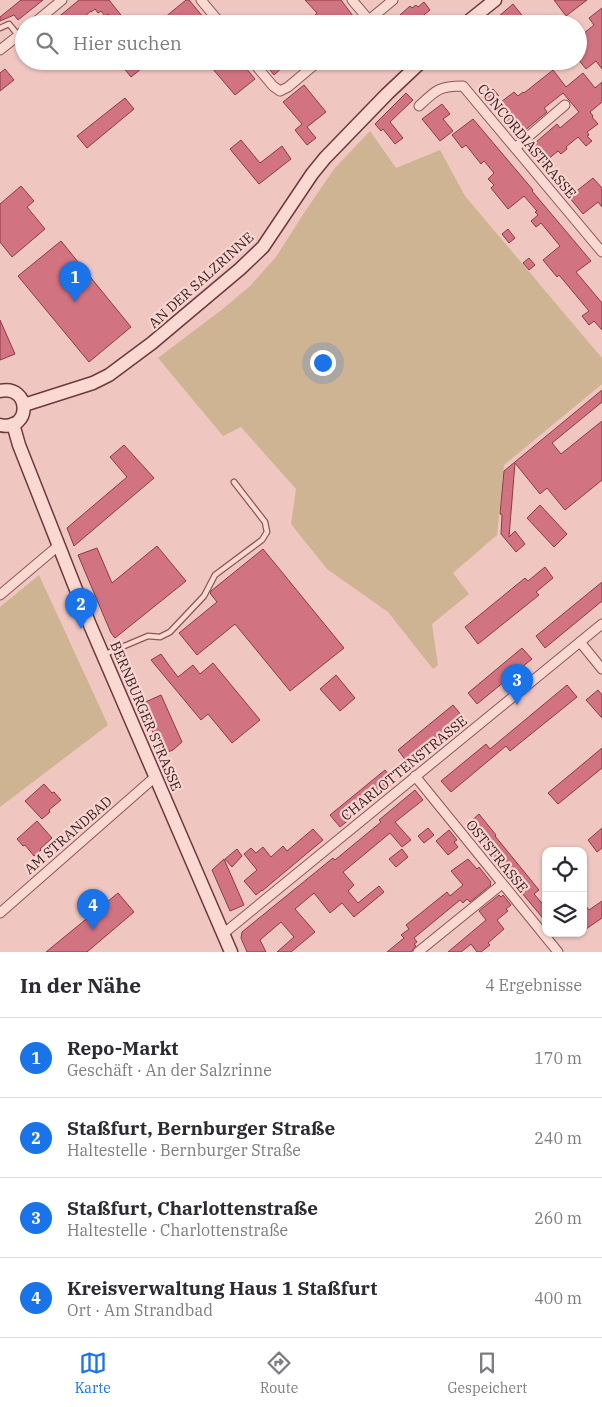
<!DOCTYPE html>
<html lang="de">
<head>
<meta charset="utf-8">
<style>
  :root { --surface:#fff; --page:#f7f7f7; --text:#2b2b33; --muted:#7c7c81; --line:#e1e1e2; --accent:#1a73e8 }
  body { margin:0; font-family:"IBM Plex Serif",serif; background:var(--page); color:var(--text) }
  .controls { position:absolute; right:15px; bottom:15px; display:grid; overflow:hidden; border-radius:10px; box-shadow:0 1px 4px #0004 }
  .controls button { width:45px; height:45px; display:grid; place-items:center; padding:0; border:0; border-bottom:1px solid var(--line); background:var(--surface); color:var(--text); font:25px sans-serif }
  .you { position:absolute; left:322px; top:362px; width:18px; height:18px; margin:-12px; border:4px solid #fff; border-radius:50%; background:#1a73e8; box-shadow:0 0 0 8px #1a73e833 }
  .badge { display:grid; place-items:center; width:32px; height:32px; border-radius:50%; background:var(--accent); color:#fff; font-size:16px; font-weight:700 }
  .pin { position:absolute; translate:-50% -41px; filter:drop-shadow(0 1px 2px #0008) }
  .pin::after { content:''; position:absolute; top:26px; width:18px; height:15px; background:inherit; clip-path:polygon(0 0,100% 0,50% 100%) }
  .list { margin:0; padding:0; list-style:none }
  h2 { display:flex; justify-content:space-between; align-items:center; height:65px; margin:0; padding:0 20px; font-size:21px }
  h2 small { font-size:16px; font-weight:400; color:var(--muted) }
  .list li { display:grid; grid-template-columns:32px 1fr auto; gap:15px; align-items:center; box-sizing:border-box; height:80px; padding:0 20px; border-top:1px solid var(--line) }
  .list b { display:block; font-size:19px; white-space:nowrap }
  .list p { margin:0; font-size:16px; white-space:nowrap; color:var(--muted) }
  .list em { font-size:16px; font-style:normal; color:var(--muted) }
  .icon { flex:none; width:28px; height:28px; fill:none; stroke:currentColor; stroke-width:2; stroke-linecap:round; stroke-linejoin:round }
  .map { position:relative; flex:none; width:602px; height:952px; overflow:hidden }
  .search { position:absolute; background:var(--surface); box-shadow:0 1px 4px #0004; left:15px; right:15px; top:15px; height:55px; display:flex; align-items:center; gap:12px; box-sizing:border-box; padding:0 18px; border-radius:28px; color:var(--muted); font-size:19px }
  .sheet { height:385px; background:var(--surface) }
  nav { display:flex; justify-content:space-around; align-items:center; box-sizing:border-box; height:70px; border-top:1px solid var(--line); background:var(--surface); font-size:14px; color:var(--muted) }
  nav a { display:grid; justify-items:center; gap:2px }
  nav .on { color:var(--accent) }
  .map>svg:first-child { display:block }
</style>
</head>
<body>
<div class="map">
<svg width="602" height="952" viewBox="0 0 602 952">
  <rect width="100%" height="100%" fill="#f0c6c0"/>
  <g fill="#cfb493">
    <path d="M370,131L396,168L440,150L465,196L602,358V384L504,465L497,535L453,573L469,594L432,624L438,665L433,669L388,612L327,569L291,524L296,489L241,427L223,436L158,358L224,308L250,286L276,257L304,213L334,169Z"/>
    <path d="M39,575L108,725L0,807V607Z"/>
  </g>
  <g fill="#d17381" stroke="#8b3b48">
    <path d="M21,0H43L18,20L14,15L0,21V17Z"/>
    <path d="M79,0H109L128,24H116L108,14L105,16L101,11L98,13L95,9L91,12V11L75,24H50Z"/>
    <path d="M186,0H189L209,24H169L164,18Z"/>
    <path d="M305,0H341L356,20L351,24H317L312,18L317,13Z"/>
    <path d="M554,0H587L566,16Z"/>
    <path d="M424,2L430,10L413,24H390L410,6L412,8L416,5L418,7Z"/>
    <path d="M513,4L529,24H490L506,10Z"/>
    <path d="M602,8V69L596,61L586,69L578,59V38L594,25L589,18Z"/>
    <path d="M118,61H135L141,69L131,77Z"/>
    <path d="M206,61H240L255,79L235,95Z"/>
    <path d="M263,61H290L274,75Z"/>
    <path d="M5,69L14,80L0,91V73Z"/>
    <path d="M553,70L566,87L583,73L595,88L602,82V102L590,112L593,116L592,117L598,124L587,132L589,135L587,136L592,141L586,146L578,137L566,147L567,149L561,154L558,151L542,164L528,149L557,124L560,128L579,112L563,93L544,108L547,112L518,136L505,119L511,114L501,102L514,92L518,96L523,92L524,93Z"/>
    <path d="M304,85L326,112L307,127L316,138L307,145L295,130L302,124L283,102Z"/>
    <path d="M493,89L499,96L488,104L483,97Z"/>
    <path d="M406,93L413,100L390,122L403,138L395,144L383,129L381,131L375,124Z"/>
    <path d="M125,98L134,109L87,148L77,136Z"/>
    <path d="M442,104L450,114L443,119L453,131L440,141L422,119Z"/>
    <path d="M473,119L533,190L532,191L591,261L576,272L602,303V330L594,321L589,325L582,316L589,311L559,275L557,277L543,260L560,246L541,223L536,227L531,221L538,215L535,212L537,211L524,196L508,209L491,188L494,185L488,179L494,173L484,161L481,164L466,145L462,148L452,135Z"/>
    <path d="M241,140L260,163L282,146L291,159L259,184L230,149Z"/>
    <path d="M593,178L602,188V207L598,202L583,214L569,197Z"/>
    <path d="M21,186L34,201L27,207L45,229L12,257L0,242V204Z"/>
    <path d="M508,229L515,238L509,243L502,234Z"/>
    <path d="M61,241L131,327L89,362L18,276Z"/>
    <path d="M529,258L535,265L529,270L523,263Z"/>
    <path d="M0,320L15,354L0,360Z"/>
    <path d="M602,390V402L552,443L561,454L602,421V480L565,510L547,488L540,494L515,463L509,537L515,531L525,544L516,552L501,534L502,515L500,514L504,471Z"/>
    <path d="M124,445L154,478L74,546L67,528L127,477L110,457Z"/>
    <path d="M540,505L567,534L554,547L527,518Z"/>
    <path d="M157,546L186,581L115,638L111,633L78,555L97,548L112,583Z"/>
    <path d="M263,549L344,648L290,691L235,624L197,655L179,633L217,602L210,593L211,591Z"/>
    <path d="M545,567L553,578L536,592L539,595L478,644L465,627L525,578L528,581Z"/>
    <path d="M602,582V601L545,648L536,636Z"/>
    <path d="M522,648L532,659L477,704L468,693Z"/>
    <path d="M161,654L168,664L178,677L193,665L200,674L213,663L260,720L232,743L208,714L201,720L151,660Z"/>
    <path d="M336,675L355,698L340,711L320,689Z"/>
    <path d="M567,685L577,697L510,751L506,746L451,792L441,781L486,744L490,749Z"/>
    <path d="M598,690L602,695V718L586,700Z"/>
    <path d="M161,695L182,742L173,750L162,754L141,704Z"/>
    <path d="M453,705L462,716L407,762L398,750Z"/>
    <path d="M602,748V768L558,804L548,793Z"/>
    <path d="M385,770L395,782L340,827L330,815Z"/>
    <path d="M44,784L52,793L54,792L61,800L49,810L50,812L42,819L25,801Z"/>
    <path d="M415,790L423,800L395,822L411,840L402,847L390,833L343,872L354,885L348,891L358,903L379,886L384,892L354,917L342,903L330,913L314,893L295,909L315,932L291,952H277L294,937L281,922L260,940L266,952H247L241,938L242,932L333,858L335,860L381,822L379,820Z"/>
    <path d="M479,814L496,835L495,836L539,890L534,894L546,908V922L492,857L495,855L469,823Z"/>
    <path d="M37,821L52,838L40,849L41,850L34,856L25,845L23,846L17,839Z"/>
    <path d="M428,828L434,835L424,843L418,836Z"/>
    <path d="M602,828V848L597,852L588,840Z"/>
    <path d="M313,829L323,840L262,891V890L256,895L244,881L257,870L244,854L251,848L256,853L263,847L271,857L283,846L287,851Z"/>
    <path d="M449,830L457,840L454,842L458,847L448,855L436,841Z"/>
    <path d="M237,849L242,856L232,867L225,859Z"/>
    <path d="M402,849L408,857L396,867L389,859Z"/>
    <path d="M224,859L244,905L230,911L212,870Z"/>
    <path d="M468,859L477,869L479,867L491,882L490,884L491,885L470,902L467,899L463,903L460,900L414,938L417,942L414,944L416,946L411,952H387L404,938L401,935L409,929L406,925L447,892L450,896L463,885L451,871Z"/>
    <path d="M118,893L134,912L87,952H46Z"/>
    <path d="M499,895L501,897L503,895L511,905L506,909L508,911L497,920L504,929L488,943L490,945L481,952H477L471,944L461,952H448L486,920L479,911Z"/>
    <path d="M602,901V918L583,931V902L589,910Z"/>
  </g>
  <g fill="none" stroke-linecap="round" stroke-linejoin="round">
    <g stroke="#8a5758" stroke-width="7">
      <g id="service">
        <path d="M0,28L9,24L18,35"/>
        <path d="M103,655L148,636L160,637L170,632L204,596L215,575L262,540L267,532L265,522L234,482"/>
      </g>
    </g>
    <g stroke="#8a5758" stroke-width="11">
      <g id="minor">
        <path d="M201,0L221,24"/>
        <path d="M352,0L369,20L364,24"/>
        <path d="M369,20L393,0"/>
        <path d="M33,24L62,0"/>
        <path d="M0,50L24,31"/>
        <path d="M252,61L273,86L280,91L288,87L319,61"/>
        <path d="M419,106C436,90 439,86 463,86L602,252"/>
        <path d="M515,148L565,105"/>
        <path d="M0,595L58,546"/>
        <path d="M580,642L602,669"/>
        <path d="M415,776L558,952"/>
        <path d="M0,913L155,777"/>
        <path d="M223,934L602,624"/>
        <path d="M418,952L502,884"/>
      </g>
    </g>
    <g stroke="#6c3a3d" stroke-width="15">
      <g id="secondary">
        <path d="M465,24L495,0"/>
        <path d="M0,391C31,384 32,432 0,425"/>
        <path d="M24,405L93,383L109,375L152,343L240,269L263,247L312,174L325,158L387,94L422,61"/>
        <path d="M13,424L19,445L90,625L231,952"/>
      </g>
    </g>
    <use href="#service" stroke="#fbd9d3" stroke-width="4.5"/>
    <use href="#minor" stroke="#fbd9d3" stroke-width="9"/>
    <use href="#secondary" stroke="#fbd9d3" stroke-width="12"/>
  </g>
  <g text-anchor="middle" stroke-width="4.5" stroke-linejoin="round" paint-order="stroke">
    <g font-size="14" fill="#391c1e" stroke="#f7d5d0">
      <text transform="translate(527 141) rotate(50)" y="5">CONCORDIASTRASSE</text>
      <text transform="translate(201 280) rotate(-42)" y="5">AN DER SALZRINNE</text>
      <text transform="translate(146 716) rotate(67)" y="5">BERNBURGER STRASSE</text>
      <text transform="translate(404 768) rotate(-39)" y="5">CHARLOTTENSTRASSE</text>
      <text transform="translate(68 835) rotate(-41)" y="5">AM STRANDBAD</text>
      <text transform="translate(497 856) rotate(51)" y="5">OSTSTRASSE</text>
    </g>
  </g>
</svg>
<div class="controls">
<button><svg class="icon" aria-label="locate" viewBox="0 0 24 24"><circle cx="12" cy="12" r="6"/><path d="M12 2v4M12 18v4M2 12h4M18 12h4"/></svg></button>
<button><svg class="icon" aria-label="layers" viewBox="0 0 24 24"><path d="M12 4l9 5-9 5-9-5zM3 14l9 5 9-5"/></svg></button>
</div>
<div class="you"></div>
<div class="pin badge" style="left:75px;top:302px">1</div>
<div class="pin badge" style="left:81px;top:629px">2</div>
<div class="pin badge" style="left:517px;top:705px">3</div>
<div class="pin badge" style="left:93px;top:930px">4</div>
<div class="search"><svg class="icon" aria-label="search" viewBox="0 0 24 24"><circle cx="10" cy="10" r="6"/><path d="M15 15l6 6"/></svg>Hier suchen</div>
</div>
<section class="sheet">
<h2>In der Nähe<small>4 Ergebnisse</small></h2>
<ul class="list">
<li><span class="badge">1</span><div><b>Repo-Markt</b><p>Geschäft · An der Salzrinne</p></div><em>170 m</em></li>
<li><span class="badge">2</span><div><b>Staßfurt, Bernburger Straße</b><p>Haltestelle · Bernburger Straße</p></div><em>240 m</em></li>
<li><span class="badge">3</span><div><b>Staßfurt, Charlottenstraße</b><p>Haltestelle · Charlottenstraße</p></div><em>260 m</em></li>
<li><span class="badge">4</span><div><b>Kreisverwaltung Haus 1 Staßfurt</b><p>Ort · Am Strandbad</p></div><em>400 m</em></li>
</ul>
</section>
<nav>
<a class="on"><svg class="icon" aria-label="map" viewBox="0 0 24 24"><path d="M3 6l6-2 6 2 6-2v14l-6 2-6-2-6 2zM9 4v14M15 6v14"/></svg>Karte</a>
<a><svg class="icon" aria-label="directions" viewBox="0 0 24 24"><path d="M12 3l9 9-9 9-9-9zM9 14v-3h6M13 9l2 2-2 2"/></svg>Route</a>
<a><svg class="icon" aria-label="saved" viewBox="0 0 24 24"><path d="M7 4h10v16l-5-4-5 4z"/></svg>Gespeichert</a>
</nav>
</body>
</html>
